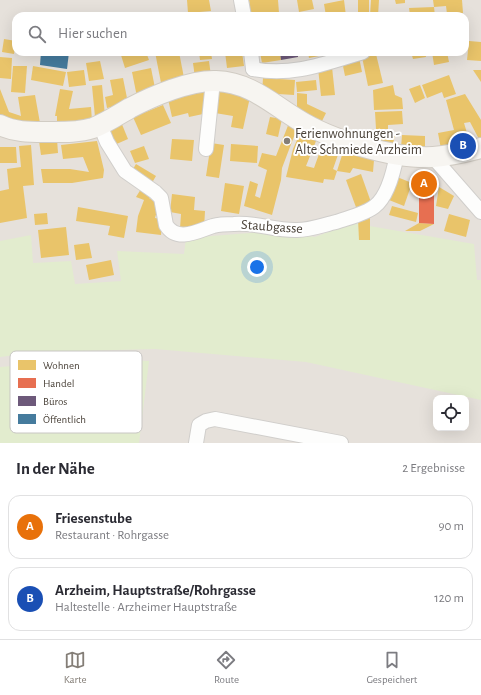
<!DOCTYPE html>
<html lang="de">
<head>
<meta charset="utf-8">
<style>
  :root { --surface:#fff; --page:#f7f7f7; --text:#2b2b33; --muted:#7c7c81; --line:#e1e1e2; --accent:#847e77 }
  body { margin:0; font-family:"Alegreya Sans",sans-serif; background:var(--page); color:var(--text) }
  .controls { position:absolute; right:12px; bottom:12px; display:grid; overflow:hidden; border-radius:8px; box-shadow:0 4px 16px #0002 }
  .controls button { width:36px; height:36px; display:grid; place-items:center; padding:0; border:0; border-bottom:1px solid var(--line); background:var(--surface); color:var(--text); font:20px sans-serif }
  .you { position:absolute; left:257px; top:267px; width:14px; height:14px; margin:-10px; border:3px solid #fff; border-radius:50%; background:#1a73e8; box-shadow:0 0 0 6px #1a73e833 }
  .badge { display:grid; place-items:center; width:26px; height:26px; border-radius:50%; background:var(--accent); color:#fff; font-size:13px; font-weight:700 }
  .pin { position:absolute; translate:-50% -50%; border:2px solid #fff; box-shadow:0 1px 4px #0006 }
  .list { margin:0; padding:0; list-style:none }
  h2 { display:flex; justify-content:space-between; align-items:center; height:52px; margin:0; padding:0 16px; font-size:17px }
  h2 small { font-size:13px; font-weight:400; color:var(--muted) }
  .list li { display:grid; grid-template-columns:26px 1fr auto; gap:12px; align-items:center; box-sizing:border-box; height:64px; margin:0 8px 8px; padding:0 8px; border:1px solid var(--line); border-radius:12px }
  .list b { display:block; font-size:15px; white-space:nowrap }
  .list p { margin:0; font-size:13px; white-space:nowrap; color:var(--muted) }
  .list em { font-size:13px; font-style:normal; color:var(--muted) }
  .icon { flex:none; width:22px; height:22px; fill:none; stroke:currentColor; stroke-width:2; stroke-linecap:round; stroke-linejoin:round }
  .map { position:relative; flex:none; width:481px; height:443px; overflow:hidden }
  .search { position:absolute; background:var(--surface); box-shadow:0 4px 16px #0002; left:12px; right:12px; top:12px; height:44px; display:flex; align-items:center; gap:10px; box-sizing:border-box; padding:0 14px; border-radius:12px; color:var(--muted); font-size:15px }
  .sheet { height:196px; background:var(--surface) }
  nav { display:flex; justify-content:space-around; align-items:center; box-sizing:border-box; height:56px; border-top:1px solid var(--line); background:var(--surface); font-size:11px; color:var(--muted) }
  nav a { display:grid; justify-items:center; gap:2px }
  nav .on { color:var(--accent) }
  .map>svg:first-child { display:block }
</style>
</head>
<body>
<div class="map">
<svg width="481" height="443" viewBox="0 0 481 443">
  <rect width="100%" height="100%" fill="#f2f0ed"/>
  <path fill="#e6e1db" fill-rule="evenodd" d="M0,0H481V443H0ZM16,16H465V52H16ZM436,398H466V428H436Z"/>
  <g fill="#e2ecce">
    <path d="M352,223L474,244L477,280H481V400L306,362L155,349L40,352L0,357V241L31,235L33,263L71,261L75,284L121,281L117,251L184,254L186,238L275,231L315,237Z"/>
    <path d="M101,359L149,361L139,443H0V367Z"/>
  </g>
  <g fill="#e9c46a">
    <path d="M187,0H209L211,11L188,13Z"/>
    <path d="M249,0H278L279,13L251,16Z"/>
    <path d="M297,0H312L314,9L299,12Z"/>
    <path d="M344,0L346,16H326L324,4Z"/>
    <rect x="358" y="0" width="11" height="16"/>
    <path d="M371,0H379L378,16H370Z"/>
    <path d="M395,0H405V3L396,4Z"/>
    <path d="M433,0H462L463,13L447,14L446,6L434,7Z"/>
    <path d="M434,7L435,16H406L410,15L409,8Z"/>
    <path d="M159,12V16H138L137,15Z"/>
    <path d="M235,13L236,16H221V15Z"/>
    <path d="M4,39L16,41L14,54L2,52Z"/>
    <path d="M469,41L481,42V61L467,60Z"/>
    <path d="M120,52H146L149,60L125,68Z"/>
    <path d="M155,52H179L185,83L162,88Z"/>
    <path d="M199,52H211L212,59L200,60Z"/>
    <path d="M225,52H242L244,66L227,68Z"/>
    <path d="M260,52H280L281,60L262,63Z"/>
    <path d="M308,52H323L324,55L309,58Z"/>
    <path d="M411,52H425L426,57L413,59Z"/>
    <path d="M432,52H447L449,62L434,65Z"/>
    <path d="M376,54L383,83L368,86L362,57Z"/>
    <path d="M0,57L12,58L11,79L0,78Z"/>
    <path d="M359,57L362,72L345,76L342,61Z"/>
    <path d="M100,61L104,79L89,81L86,63Z"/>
    <path d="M209,61L211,76L195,78L193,63Z"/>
    <path d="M13,66H27L25,93L11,92Z"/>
    <path d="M33,66L66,72L63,86L31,80Z"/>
    <path d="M332,67L335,95L321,96L318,68Z"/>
    <path d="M151,68L156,93L137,97L132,72Z"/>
    <path d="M84,70L86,85L69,87L67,72Z"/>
    <path d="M473,70H481V82Z"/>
    <path d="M449,75L456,94L444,98L442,92L427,98L422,85Z"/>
    <path d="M123,78L128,103L107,108L105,97L113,95L110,80Z"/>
    <path d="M263,78L295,80L294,95L262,93Z"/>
    <path d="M316,80L317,90L297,92L296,82Z"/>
    <path d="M102,85L105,116L95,117L92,86Z"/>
    <path d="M393,85L395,95L402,98L403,109L374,110L373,90Z"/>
    <path d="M420,85L425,98L415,103L409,89Z"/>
    <path d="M0,89L9,112L21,116L18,97L35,95L40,123L0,120Z"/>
    <path d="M60,89L73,91L69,109L91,107L92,121L57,124V116H55Z"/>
    <path d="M205,90L203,114L189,117L188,113L172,117L168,99Z"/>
    <path d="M217,91L250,97L243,129L231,127L233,116L215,113Z"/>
    <path d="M297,93L307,94V104L326,113L320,125L297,114Z"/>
    <path d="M465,94L481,120V141H480L470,122L464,123L470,143L441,149L438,133L454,130L446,100Z"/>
    <path d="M163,105L171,123L141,135L133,117Z"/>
    <path d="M402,111L403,124L388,125V129H376L375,112Z"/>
    <path d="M270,117L282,119L278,137L266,134Z"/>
    <path d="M121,122L128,139L112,146L105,128Z"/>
    <path d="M289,123L298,126L282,168L281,180L272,215L244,206L250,181L258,184L255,196L260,198L267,170L258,166L262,153L276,156Z"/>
    <path d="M301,131L316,141L306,166L314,168L323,143L340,149L333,169L337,171L343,152L374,160L373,172L353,168L350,173L337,171L334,180L324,179L323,183L286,177L293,149Z"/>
    <path d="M381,133L395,136L392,147L379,144Z"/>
    <path d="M402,135L425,136V149L401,148Z"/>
    <path d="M57,139L58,153L41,155L39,141Z"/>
    <path d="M172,139L194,140L192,161L170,159Z"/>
    <path d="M97,141L104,170L103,178L72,183H43L41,169H70L89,172L83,157L63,159L61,145Z"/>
    <path d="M211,143L224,145L219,178L206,176Z"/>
    <path d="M231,144L258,146L257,163L230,161Z"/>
    <path d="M31,145L34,185L23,186L27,218L0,223V191L9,189L7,169L21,167L19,146Z"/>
    <path d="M144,146L149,159L135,163L130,151Z"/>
    <path d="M0,147H16L17,163H0Z"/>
    <path d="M136,164L156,176L150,186L130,174Z"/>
    <path d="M361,174L372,205L357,210L346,180Z"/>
    <path d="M397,177L412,183L404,206L389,200Z"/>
    <path d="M225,183L244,186L239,214L221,211Z"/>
    <path d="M439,187L454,196L448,209L436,206Z"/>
    <path d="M141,189L152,194L149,198L159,204L155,218L162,219L161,235L136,232L138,216L144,200L136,197Z"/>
    <path d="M172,194L195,197L194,210L205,211L204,229H180L181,214L170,212Z"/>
    <path d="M392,206L418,213L416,222L389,215Z"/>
    <path d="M78,207L128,216L124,238L108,235L110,226L76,221Z"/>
    <path d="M47,213L48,224L35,225L34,214Z"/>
    <path d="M449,214L470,220L466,237L444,231Z"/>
    <path d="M370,218V240H359L358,219Z"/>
    <path d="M419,223L434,224L420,231H405Z"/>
    <path d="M66,227L69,255L41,258L38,230Z"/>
    <path d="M89,243L92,258L76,260L74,245Z"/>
    <path d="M111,260L114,275L89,280L86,265Z"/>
  </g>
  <path fill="#e76f51" d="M419,178L434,179V224L419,223Z"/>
  <path fill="#6d597a" d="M280,52H298V57L281,60Z"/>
  <path fill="#457b9d" d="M41,52H69L67,69L40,65Z"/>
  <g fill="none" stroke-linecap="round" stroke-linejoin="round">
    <g stroke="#d0cecb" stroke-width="16">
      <g id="street">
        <path d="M241,0L244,16"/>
        <path d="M251,52L253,69"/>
        <path d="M253,69C292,77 326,63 363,52"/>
        <path d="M100,125L107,142L125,171L155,192L161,198L166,225C177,243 198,231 213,226C220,224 227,224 234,224C255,222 276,231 297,230C310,230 323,225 336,222C347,218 366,214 375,206C388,196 394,170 397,154"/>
        <path d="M206,149L213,81"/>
        <path d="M433,157L481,212"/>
        <path d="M196,443L199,425L206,421L215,419L341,443"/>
      </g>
    </g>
    <g stroke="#d1ccc4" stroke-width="22">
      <path id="secondary" d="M0,125C14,132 29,132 44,132C60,132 77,133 93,128C106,123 118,115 130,108C153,96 190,80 216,81C249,82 271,103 297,119C330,140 394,159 433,157C449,156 466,152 481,148"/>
    </g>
    <use href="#street" stroke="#fdfdfc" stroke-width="14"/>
    <use href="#secondary" stroke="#f7f5f1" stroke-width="20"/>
  </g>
  <circle fill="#847e77" stroke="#fff" stroke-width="1.5" cx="287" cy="141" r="4"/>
  <g text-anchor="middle" stroke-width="4" stroke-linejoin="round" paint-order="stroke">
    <g font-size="14" fill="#494138" stroke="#fff" text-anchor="start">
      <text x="295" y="138">Ferienwohnungen -<tspan x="295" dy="16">Alte Schmiede Arzheim</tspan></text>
    </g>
    <g font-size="14" fill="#494138" stroke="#fff">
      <text transform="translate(272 226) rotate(4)" y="5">Staubgasse</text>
    </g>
  </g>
  <rect x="10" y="351" width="132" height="82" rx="6" fill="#fff" stroke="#c8c6c3" stroke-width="1"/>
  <rect x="18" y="360" width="18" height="10" fill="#e9c46a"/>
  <rect x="18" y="378" width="18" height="10" fill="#e76f51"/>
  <rect x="18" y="396" width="18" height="10" fill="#6d597a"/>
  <rect x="18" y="414" width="18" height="10" fill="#457b9d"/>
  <g font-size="11" fill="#494138">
    <text x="43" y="369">Wohnen</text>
    <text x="43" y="387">Handel</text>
    <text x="43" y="405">Büros</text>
    <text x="43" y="423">Öffentlich</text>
  </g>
</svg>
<div class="controls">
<button><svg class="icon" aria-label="locate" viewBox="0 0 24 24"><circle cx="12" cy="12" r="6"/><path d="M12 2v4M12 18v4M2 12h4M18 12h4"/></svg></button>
</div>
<div class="you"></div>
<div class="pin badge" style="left:424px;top:184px;background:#e8710a">A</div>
<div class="pin badge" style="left:463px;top:146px;background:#1a4fb4">B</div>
<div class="search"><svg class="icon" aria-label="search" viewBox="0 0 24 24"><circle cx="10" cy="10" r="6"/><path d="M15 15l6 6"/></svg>Hier suchen</div>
</div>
<section class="sheet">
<h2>In der Nähe<small>2 Ergebnisse</small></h2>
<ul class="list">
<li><span class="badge" style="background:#e8710a">A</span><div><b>Friesenstube</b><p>Restaurant · Rohrgasse</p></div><em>90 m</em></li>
<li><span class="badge" style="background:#1a4fb4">B</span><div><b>Arzheim, Hauptstraße/Rohrgasse</b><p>Haltestelle · Arzheimer Hauptstraße</p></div><em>120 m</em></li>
</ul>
</section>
<nav>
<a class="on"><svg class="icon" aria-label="map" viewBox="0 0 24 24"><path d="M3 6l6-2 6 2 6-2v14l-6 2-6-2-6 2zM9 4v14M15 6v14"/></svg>Karte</a>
<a><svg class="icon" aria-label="directions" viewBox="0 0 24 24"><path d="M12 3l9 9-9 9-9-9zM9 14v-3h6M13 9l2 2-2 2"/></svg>Route</a>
<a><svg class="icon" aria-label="saved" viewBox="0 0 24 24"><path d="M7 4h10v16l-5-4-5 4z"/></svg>Gespeichert</a>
</nav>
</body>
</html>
